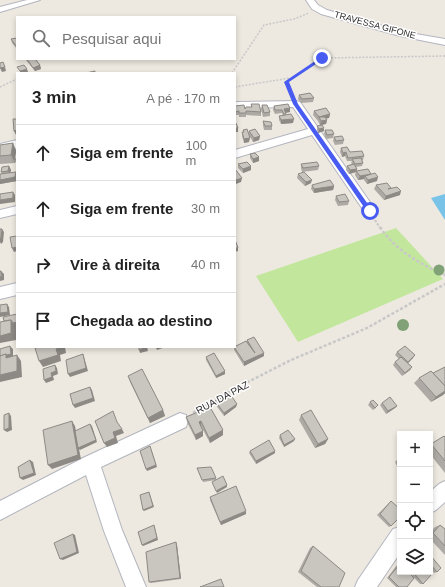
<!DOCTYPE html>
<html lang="pt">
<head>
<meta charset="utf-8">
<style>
  :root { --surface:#fff; --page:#f2f2f2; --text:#222; --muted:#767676; --line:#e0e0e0 }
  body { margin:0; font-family:Helvetica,sans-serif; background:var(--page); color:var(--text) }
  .controls { position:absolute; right:12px; bottom:12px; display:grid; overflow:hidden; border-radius:0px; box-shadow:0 2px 6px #0003 }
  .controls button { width:36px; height:36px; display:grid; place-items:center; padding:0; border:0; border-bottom:1px solid var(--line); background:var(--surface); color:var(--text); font:20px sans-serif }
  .stop { position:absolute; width:12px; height:12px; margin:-9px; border:3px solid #495cf2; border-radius:50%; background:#fff }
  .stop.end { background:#495cf2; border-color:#fff; box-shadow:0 1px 4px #0008 }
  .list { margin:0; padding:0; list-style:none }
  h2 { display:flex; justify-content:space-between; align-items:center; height:52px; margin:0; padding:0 16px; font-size:17px }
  h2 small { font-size:13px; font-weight:400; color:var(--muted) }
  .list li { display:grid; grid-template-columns:26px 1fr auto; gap:12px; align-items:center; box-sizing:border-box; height:56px; padding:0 16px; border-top:1px solid var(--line) }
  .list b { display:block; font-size:15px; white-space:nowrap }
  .list em { font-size:13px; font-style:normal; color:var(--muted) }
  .icon { flex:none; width:22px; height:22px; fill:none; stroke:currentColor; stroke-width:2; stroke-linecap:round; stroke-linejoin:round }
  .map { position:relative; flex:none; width:445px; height:587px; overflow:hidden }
  .search { position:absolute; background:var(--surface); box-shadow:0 2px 6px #0003; left:16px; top:16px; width:220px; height:44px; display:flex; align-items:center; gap:10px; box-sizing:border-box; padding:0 14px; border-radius:0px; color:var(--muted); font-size:15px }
  .panel { position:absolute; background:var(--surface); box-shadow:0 2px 6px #0003; left:16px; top:72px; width:220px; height:276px; border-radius:0px }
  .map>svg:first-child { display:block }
</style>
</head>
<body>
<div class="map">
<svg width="445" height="587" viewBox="0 0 445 587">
  <rect width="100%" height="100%" fill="#ede9e0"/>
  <path fill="#c2e79c" d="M396,228L443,279L298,342L256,276Z"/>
  <path fill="#79c3e9" d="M445,194V220L431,198Z"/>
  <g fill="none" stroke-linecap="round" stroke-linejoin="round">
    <g stroke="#b3b5bf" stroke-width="2">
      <g id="minor">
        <path d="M27,0H40L0,12V7Z"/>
        <path d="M306,0H314L318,5L327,10L404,32L445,39V45L400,36L321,14L312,9Z"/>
        <path d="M296,101L300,102L374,208L376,211L374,214H366L312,135L235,158V150L308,129L293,107L235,108V102Z"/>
        <path d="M17,140V148L0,152V144Z"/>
        <path d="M17,206V214L0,218V210Z"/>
        <path d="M17,283V295L0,299V287Z"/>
        <path d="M180,413L186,415L188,421L186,427L101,467L122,530L146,587H126L104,531L86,475L0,520V501L85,457Z"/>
        <path d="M445,481V502L436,510L430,513V492L439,484Z"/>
        <path d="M400,527V553L377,587H355L358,580L393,529Z"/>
      </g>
    </g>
    <g stroke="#c8c8c8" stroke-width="1.5" stroke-dasharray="2 1.5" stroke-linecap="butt">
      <path d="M232,73L264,25L294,19L309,13"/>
      <path d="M0,87L17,79"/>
      <path d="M235,87L290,78"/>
      <path d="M292,95L286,82L322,58L445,56"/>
    </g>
    <path stroke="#c8c8c8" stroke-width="2" stroke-dasharray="2.5 1.5" stroke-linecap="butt" d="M375,220L380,228"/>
    <g stroke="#c8c8c8" stroke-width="2.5" stroke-dasharray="3 2" stroke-linecap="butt">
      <path d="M380,227C395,250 420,264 445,275"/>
      <path d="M238,387L291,360L367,328L445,284"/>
    </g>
    <path stroke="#c8c8c8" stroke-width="3" stroke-dasharray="4 2.5" stroke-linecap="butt" d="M193,413L240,386"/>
    <use href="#minor" fill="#fff" fill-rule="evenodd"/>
  </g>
  <g fill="#81a276">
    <circle cx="439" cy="270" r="5.5"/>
    <circle cx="403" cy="325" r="6"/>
  </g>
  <g fill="#ada9a4">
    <path d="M17,38V49L12,43L11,39Z"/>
    <path d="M25,59H35L40,65L41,69L35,71Z"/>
    <path d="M299,95L314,98L313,102L301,103L298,99Z"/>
    <path d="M251,104L261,112V116L246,115V117H239V115H235V106L245,109L251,107Z"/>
    <path d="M262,105L270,112V116L263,117L261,109Z"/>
    <path d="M274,106L290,108V112L286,113V115L293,123L281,124L279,120V116H283L282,113L275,114L273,110Z"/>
    <path d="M314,111L330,114L329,118H326L327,120L326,124L322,125L324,131L318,133L317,130V126L320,125L318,121L313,115Z"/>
    <path d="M263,121L272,126V130H264L263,125Z"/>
    <path d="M243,130L248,134L249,131L260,136L259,140L253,142L249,135V142L244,143L242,136V132H243Z"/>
    <path d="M325,130L334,134L333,138L326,139L324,134Z"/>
    <path d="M334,137L344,140L343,144L335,145L333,141Z"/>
    <path d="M13,143L16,151V154L17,153V163H16L15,162V163L0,164V145Z"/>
    <path d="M341,148L350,152L364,156L363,160H362L363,163L362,166L356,167L357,169L356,172L349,174L346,170L347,166L352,164L351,163L352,161H347L345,156L342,157L340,152Z"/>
    <path d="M250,154L259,157V161L253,163L250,158Z"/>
    <path d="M238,164L251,170L243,173L238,168Z"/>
    <path d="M301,164L319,166L318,170L302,172L301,168Z"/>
    <path d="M9,166L11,170L10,173L16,172L17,174V181L0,184V174H2L1,172Z"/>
    <path d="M356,171L371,175L377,181L367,184L364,180V179L358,180L355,175Z"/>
    <path d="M298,174L311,183L305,186L297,178Z"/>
    <path d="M312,185L334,186L333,190L314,193L311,189Z"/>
    <path d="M376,185L391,188L400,195L384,200L374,189Z"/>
    <path d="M336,196L349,201L348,205L338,206L335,200Z"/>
    <path d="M247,340L264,356L244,366L234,350V347L247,342Z"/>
    <path d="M397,352L413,358L408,363L412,367L410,370L402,376L393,365L395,362L399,359L395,355Z"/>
    <path d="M206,357L225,374L216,378L206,360Z"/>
    <path d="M445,367V393L443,395L431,402L414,383L419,378L433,373Z"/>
    <path d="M128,376L163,410L165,416L150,423L130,382Z"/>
    <path d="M215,401L237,404L236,407L224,416L215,404Z"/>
    <path d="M370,402L376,408L373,410L368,405Z"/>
    <path d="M382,403L397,406L395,408L386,414L380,405Z"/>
    <path d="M210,407L223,435L210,443L201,426V427L203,431V436L196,440L187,422L186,417Z"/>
    <path d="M301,415L328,439L325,444L315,448L299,420Z"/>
    <path d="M280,435L294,441L284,447L279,438Z"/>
    <path d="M444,436L445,437V473L430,454V445Z"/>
    <path d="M250,451L275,453L256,464L249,453Z"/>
    <path d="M400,459V467L398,468L395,462L397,460Z"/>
    <path d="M197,468L216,478V480L203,482Z"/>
    <path d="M210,497L246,514L221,525L210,500Z"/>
    <path d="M391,501V526L389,527L377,515Z"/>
    <path d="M440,525L445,529V555L430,539V532L435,527Z"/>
    <path d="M176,542L177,545L181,579L151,583L149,582Z"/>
    <path d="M313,546L339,587H317L298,572L310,548Z"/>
    <path d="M430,555L437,572L434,573L430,568Z"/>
    <path d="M400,564L407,587H396L387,578L397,565Z"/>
    <path d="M409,572H429L423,584H420Z"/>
  </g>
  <g fill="#8d8a86">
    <path d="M40,65L41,69L35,71L33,68Z"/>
    <path d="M5,67L6,71L2,72L0,68Z"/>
    <path d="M27,69L28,72L20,73V71Z"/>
    <path d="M290,108V112L284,113V109Z"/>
    <path d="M330,114L329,118L320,120L319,117Z"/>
    <path d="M294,119L293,123L281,124V120Z"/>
    <path d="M327,120L326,124L320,125L321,121Z"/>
    <rect x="235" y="128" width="3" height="4"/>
    <path d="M324,128V131L318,133L319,129Z"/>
    <path d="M17,130V134L16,135L14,131Z"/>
    <path d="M260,136L259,140L253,142L254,138Z"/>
    <path d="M250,138L249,142L244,143V139Z"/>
    <path d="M13,143L16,151L15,159H14L15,163L11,155Z"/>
    <path d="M346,152L345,156L342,157L343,153Z"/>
    <path d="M259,157V161L253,163V159Z"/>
    <path d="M9,166L11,170L10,175L8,171Z"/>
    <path d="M251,166V170L243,173V169Z"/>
    <path d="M357,169L356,172L349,174L350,170Z"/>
    <path d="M16,172L17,174V181L0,184V180Z"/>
    <path d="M371,174L370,178L365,176L364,179L358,180L360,176Z"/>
    <path d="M378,177L377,181L367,184L368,180Z"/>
    <path d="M242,178L241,182L236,184V180Z"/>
    <path d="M312,180L311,183L305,186L306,182Z"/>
    <path d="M334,186L333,190L314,193V189Z"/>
    <path d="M401,191L400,195L384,200L386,196Z"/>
    <path d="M13,192L15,195V202L0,204V200Z"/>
    <path d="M2,229L4,232L3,242L1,244L0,242V239Z"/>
    <path d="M17,247V251L14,252L12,248Z"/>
    <path d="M235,248H238V251L235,252Z"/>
    <path d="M1,271L4,274V280L0,281V277Z"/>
    <path d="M7,304L9,307L10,315L0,317V313Z"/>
    <path d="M11,320L17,322V326H16V340L0,343V336Z"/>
    <path d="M10,346L13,349V357L0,361Z"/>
    <path d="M63,347H65L66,353L60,355L61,361L43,367L39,361L56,349Z"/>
    <path d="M147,347L148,351L140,353L139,350Z"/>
    <path d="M156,347H165L157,350Z"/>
    <path d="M264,353V356L244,366V362Z"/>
    <path d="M83,354L84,357L88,371L70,377L68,374Z"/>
    <path d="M17,355L21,361L22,377L0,382V375Z"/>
    <path d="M415,355L413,358L406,365L408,362Z"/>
    <path d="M55,365L57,368L58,374L53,376L54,380L46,383L44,380Z"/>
    <path d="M412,367L410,370L402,376L405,373Z"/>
    <path d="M225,371V374L216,378V376Z"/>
    <path d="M90,387L92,390L95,401L75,408L73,405Z"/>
    <path d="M445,391V393L443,395L431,402L436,397Z"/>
    <path d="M237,404L236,407L224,416V413Z"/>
    <path d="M397,406L395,408L386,414L388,411Z"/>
    <path d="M163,410L165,416L150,423L148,418Z"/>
    <path d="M9,413L11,416L12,430L7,432L4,430Z"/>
    <path d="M72,421L75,426L79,447L90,424L92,426L97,442L80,450L79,449L81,459L52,469L48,465Z"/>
    <path d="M201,421V426L199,427V422Z"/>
    <path d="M122,429L124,433L116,436L118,443L107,447L104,443L113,432Z"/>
    <path d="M223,430V435L210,443L209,438Z"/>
    <path d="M203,431V436L196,440L195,435Z"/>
    <path d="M295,439L294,441L284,447V445Z"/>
    <path d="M328,439L325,444L315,448L318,444Z"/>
    <path d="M150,446L157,467L147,471L146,469Z"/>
    <path d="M275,451V453L256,464V461Z"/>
    <path d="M30,460L33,462L36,475L23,480L20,478Z"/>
    <path d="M227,485V487L217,493L216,491Z"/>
    <path d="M149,492L154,507L144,511L143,510Z"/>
    <path d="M246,511V514L221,525L220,522Z"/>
    <path d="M154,525L158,540L143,546L142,545Z"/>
    <path d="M73,534L75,535L79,553L63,560L60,559Z"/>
    <path d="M176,542L177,545L181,579L180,578Z"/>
  </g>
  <g fill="#c9c5bf" stroke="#8d8a86">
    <path d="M17,38V47L11,39Z"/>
    <path d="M27,59H35L40,65L33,68Z"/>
    <path d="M3,62L5,67L0,68V63Z"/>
    <path d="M24,65L27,69L20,71L17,67Z"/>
    <path d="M95,71V73H86Z"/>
    <path d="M310,93L314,98L302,99L299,95Z"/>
    <path d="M251,104H259L261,112L246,111V113H239V111L235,112V106L244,105L245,109L246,107H252Z"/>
    <path d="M288,104L290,108L284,109L286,114H284L282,110H275L274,106Z"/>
    <path d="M262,105H267L270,112L264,113Z"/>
    <path d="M326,108L330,114L319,117L314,111Z"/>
    <path d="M291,114L294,119L281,120L279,116Z"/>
    <path d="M319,117H325L327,120L321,121Z"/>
    <path d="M13,119H17V130L14,131Z"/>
    <path d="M263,121L271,122L272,126H265Z"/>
    <path d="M235,123H236L238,128H235Z"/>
    <path d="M322,125L324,128L319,129L317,126Z"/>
    <path d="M247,129L250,138L244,139L242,132H244L243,130Z"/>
    <path d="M255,129L260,136L254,138L249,131Z"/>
    <path d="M325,130H332L334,134L327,135Z"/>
    <path d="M342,136L344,140L336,141L334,137Z"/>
    <path d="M13,143L11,155L0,156V145Z"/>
    <path d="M347,147L350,152L362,151L364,156L348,158L346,152L343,153L341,148Z"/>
    <path d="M17,153V159H14L15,154Z"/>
    <path d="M255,153L259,157L253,159L250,154Z"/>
    <path d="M361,158L363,163L355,164L352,159Z"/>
    <path d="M247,162L251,166L243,169L238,164Z"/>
    <path d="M317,162L319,166L303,168L301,164Z"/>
    <path d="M354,164L357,169L350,170L347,166Z"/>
    <path d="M9,166L8,171L1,172L2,167Z"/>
    <path d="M235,169L242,178L236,180H235Z"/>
    <path d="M368,169L371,174L360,176L356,171Z"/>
    <path d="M16,172L15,177L0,180V174Z"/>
    <path d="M304,172L312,180L306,182L298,174Z"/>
    <path d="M375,173L378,177L368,180L365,176Z"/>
    <path d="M330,180L334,186L314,189L312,185Z"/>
    <path d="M387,183L391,188L388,189L397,187L401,191L386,196L376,185Z"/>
    <path d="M13,192V198L0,200V194Z"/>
    <path d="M345,194L349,201L339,202L336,196Z"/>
    <path d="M0,229H2L1,238L0,239Z"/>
    <path d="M17,236V247L12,248L10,237Z"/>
    <path d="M236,242L238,248H235V243Z"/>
    <path d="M0,271H1L2,276L0,277Z"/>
    <path d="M7,304L8,312L0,313V305Z"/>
    <path d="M17,314V322L13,323L11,320L4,321L3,317Z"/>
    <path d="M11,320V333L0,336V322Z"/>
    <path d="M254,337L264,353L244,362L234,347L246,341L255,353L247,340Z"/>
    <path d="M10,346L11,354L7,355L6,354L0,356V349Z"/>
    <path d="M405,346L415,355L408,362L397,352Z"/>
    <path d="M39,347H63L56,349L58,355L39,361L35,348Z"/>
    <path d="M139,347H147L139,350Z"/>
    <path d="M214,353L225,371L216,376L206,357Z"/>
    <path d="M6,354V358L17,355V371L0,375V356Z"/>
    <path d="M83,354L86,368L68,374L66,360Z"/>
    <path d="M401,357L412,367L405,373L395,362Z"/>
    <path d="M55,365L56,371L51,373L52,377L44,380L43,369Z"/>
    <path d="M445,367V386L433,373Z"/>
    <path d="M142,369L163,410L148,418L128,376Z"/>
    <path d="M431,371L445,386V391L436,397L419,378Z"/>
    <path d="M90,387L93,398L73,405L70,394Z"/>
    <path d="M230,394L237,404L224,413L215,401Z"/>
    <path d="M390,397L397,406L388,411L382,403Z"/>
    <path d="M373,400L378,405L375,408L370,402Z"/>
    <path d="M210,407L223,430L209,438L201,421L199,422L203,431L195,435L186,417Z"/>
    <path d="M311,410L328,439L318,444L301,415Z"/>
    <path d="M113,411L117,422L122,429L113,432L115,438L104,443L95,421Z"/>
    <path d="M9,413V428L4,430V415Z"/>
    <path d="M72,421L78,455L48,465L43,430Z"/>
    <path d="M90,424L96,440L78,448L75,431Z"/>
    <path d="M288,430L295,439L284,445L280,435Z"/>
    <path d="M444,436L445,437V461L431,444Z"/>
    <path d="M269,440L275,451L256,461L250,451Z"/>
    <path d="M150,446L156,465L146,469L140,451Z"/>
    <path d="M400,459V465L397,460Z"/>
    <path d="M30,460L34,473L20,478L18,467Z"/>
    <path d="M211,467L216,478L202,480L197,468Z"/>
    <path d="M223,476L227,485L216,491L212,482Z"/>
    <path d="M236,486L246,511L220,522L210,497Z"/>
    <path d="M149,492L153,506L143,510L140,495Z"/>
    <path d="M391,501L400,509V517L391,526L380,514Z"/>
    <path d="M154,525L157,538L142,545L138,532Z"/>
    <path d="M440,525L445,529V546L433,533Z"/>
    <path d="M73,534L77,552L60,559L54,543Z"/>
    <path d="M176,542L180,578L149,582L146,552Z"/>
    <path d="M313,546L345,573L339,587H321L301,571Z"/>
    <path d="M430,555L441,568L437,572L431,565L430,566Z"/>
    <path d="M400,564V572H408L414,578L407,587H399L389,577Z"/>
    <path d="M413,572H429L431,575L423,584Z"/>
    <path d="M221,579L224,587H200Z"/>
  </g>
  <path fill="#495cf2" d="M321,57L325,58L289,82L298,104L372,210V213H368L293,104L284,82Z"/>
  <g text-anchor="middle" stroke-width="3" stroke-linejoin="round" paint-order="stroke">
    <g font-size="9" fill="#2d2d2d" stroke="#fff">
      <text transform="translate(375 25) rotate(15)" y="3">TRAVESSA GIFONE</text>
    </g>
    <g font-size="10" fill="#2d2d2d" stroke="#fff">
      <text transform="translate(222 397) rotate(-28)" y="4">RUA DA PAZ</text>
    </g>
  </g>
</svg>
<div class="controls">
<button>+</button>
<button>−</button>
<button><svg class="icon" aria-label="locate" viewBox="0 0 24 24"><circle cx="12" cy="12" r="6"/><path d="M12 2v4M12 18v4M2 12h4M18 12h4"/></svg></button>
<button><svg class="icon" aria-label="layers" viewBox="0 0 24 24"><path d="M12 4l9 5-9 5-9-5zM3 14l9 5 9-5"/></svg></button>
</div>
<div class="stop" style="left:370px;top:211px"></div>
<div class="stop end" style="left:322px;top:58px"></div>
<div class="search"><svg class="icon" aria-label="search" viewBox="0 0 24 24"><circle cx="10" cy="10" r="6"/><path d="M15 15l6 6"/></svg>Pesquisar aqui</div>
<section class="panel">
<h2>3 min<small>A pé · 170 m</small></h2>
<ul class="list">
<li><svg class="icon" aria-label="ahead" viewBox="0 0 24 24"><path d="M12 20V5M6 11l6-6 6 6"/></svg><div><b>Siga em frente</b></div><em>100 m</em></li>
<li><svg class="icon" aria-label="ahead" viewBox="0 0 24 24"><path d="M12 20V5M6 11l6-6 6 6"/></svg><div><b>Siga em frente</b></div><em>30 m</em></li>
<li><svg class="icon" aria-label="right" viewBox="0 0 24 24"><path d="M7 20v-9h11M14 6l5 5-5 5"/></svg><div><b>Vire à direita</b></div><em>40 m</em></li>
<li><svg class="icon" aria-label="arrive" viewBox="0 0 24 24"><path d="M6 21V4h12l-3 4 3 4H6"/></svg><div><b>Chegada ao destino</b></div></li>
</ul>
</section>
</div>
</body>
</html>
